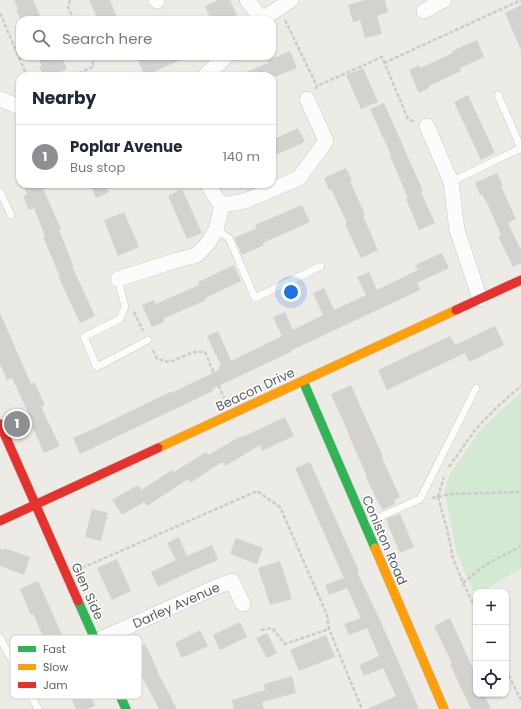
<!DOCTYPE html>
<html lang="en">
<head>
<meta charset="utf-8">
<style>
  :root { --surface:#fff; --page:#f2f2f3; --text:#1f2937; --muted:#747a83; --line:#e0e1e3; --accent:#8e8f92 }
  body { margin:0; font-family:Poppins,sans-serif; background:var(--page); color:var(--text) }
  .controls { position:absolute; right:12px; bottom:12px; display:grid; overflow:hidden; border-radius:8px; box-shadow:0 1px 3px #0004 }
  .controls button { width:36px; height:36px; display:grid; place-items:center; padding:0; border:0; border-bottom:1px solid var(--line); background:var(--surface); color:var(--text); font:20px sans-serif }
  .you { position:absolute; left:291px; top:292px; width:14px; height:14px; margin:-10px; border:3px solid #fff; border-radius:50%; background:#1a73e8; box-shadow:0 0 0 6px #1a73e833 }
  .badge { display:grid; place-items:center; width:26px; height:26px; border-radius:50%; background:var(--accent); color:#fff; font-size:13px; font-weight:700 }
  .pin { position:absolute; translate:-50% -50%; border:2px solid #fff; box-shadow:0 1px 4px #0006 }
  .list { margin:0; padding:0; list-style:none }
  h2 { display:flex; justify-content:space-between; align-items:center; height:52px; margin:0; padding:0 16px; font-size:17px }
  h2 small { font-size:13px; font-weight:400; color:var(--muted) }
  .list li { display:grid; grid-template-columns:26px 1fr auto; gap:12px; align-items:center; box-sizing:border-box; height:64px; padding:0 16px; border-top:1px solid var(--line) }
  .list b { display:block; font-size:15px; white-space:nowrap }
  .list p { margin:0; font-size:13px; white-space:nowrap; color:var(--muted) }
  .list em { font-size:13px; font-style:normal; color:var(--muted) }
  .icon { flex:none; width:22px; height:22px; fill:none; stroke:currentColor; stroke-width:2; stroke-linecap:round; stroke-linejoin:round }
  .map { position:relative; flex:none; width:521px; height:709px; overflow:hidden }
  .search { position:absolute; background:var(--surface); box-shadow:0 1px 3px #0004; left:16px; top:16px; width:260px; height:44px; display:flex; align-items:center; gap:10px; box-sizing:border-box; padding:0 14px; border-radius:12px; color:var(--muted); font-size:15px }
  .panel { position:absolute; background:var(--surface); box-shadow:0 1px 3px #0004; left:16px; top:72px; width:260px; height:116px; border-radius:12px }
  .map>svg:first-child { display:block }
</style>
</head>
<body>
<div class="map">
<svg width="521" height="709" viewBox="0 0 521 709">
  <rect width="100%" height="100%" fill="#ecebe6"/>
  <path fill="#d3e9d3" d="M521,392V568L482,592H476V595L475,596L457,554L444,490L450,474L481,429Z"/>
  <g fill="#d3d2cf">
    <path d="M14,0H33L42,20H21L16,10L18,9Z"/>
    <path d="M89,0H110L118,20H98Z"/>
    <path d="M218,0H230L237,15L225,20H211L205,6Z"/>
    <path d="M365,0H385L388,12L377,16L382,34L365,38L360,20L353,22L348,5Z"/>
    <path d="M521,5V50L505,13Z"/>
    <path d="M477,40L484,57L460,68L461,71L429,86V88L419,93L409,70L419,65L420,68L453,53L452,51Z"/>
    <path d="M290,51L297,68L277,76H237L268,63L267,61Z"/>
    <path d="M37,56H61L67,69L51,76H43L39,67L42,66Z"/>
    <path d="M150,56H189L145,76L138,61Z"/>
    <path d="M363,68L378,102L361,109L346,75Z"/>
    <path d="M468,95L495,153L481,160L454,102Z"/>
    <path d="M384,103L423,191L421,192L435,223L419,230L406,199L408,198L390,156L391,155L370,109Z"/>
    <path d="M298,128L305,142L275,155L272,147V140Z"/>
    <path d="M346,168L352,180L350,181L365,215L363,216L378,250L361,258L345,224L347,223L331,189L329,190L324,178Z"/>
    <path d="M497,173L503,185L501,186L516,219L508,223L521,250V263L513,267L498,236L501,235L488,205L482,194L480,195L475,183Z"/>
    <path d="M23,184H41L61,229L59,230L73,265L72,266L95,316L80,323L59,278L60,277L43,237L45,236L34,208L29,210L23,196L27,194Z"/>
    <path d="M90,184H105L109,192L96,198Z"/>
    <path d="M182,189L202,233L187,239L168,196Z"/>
    <path d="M302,205L310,222L263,243L264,245L242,255L234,238L257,228L255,225Z"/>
    <path d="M124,212L139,247L118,256L104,220Z"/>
    <path d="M442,253L449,268L417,283L420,290L290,351L291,352L212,389L213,391L80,454L73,438L100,426L170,392L171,393L219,370L218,367L221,366L207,336L218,331L231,361L282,336L273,317L285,312L293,330L323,315L313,293L324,288L334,310L366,295L357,277L369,272L377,290L418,270L415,265Z"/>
    <path d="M234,265L241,281L205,298L206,300L163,319L164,322L152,327L142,305L154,300L156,304L199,285L198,282Z"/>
    <path d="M0,313L31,384L34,382L45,405L41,407L60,446L44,453L32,426L34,425L12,378L7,380L0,364Z"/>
    <path d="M495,326L504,345L469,362L465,353L387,390L378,370L450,336L455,345Z"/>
    <path d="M351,385L383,457L382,458L400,497L394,500L395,504L382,510L365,475L366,474L348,434H349L331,394Z"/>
    <path d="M285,417L294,436L262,451L260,445L225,466L222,462L190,483L188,479L147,506L144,502L122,515L112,500L138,485L141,490L172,470L174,472L206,452L208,455L241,436L242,437Z"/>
    <path d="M310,462L359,571L357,572L381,622L419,709H367L396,696L383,668L364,676L359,665L379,656L367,628L349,635L344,624L361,618L347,588L329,595L325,585L344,578L295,468Z"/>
    <path d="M92,509L108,513L101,541L85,537Z"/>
    <path d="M400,514L414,547L400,553L387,523L388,522L386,519Z"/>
    <path d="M179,537L187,556L212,545L218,560L187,573L158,587L151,572L176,560L167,543Z"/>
    <path d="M236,538L263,548L257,564L230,554Z"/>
    <path d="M4,548L30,557L24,575L0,566V549L3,550Z"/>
    <path d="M117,559L131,591L112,600L97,568Z"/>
    <path d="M280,561L292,599L270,605L258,568Z"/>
    <path d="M38,581L68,648H69L95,706L88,709H76L33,614L31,615L20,589Z"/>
    <path d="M450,618L476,675V694H484L491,709H471L462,690L450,664L452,663L434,626Z"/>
    <path d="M240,622L247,637L220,650L213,635Z"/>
    <path d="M200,630L208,646L182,658L175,643Z"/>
    <path d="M267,633L277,653L267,658L256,638Z"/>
    <path d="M326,635L335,657L299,671L290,650Z"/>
    <path d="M145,644L158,671H157L177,709H159L129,652Z"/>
    <path d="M292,676L296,693L262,702L264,709H234L232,700L265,690L264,684Z"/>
  </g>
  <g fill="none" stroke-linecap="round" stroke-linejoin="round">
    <g stroke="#c8c9c8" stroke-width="8">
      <g id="lane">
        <path d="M498,95L521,148"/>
        <path d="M451,182L521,148"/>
        <path d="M0,192L11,215"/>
        <path d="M216,230L229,238L255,298L321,266"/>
        <path d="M118,279L125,307L120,319L84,337L97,367L148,340"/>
        <path d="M366,523L420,499L476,388"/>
        <path d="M0,638L38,709"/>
      </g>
    </g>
    <g stroke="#c8c9c8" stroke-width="16">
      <g id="street">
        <path d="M156,0L157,1"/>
        <path d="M247,0L262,19"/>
        <path d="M424,11L444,0"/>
        <path d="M261,20L291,0"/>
        <path d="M205,76L226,56"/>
        <path d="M0,99L20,107"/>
        <path d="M427,126L451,182L457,230L480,299"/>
        <path d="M208,184L216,198L222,205L245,201L299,178L326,141L307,99"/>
        <path d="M118,279L174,261L197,255L208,243L216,230L222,205"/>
        <path d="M96,641L216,587L232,581L243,604"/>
      </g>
    </g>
    <g stroke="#c7c7c7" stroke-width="10">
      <g id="fast">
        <path d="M303,381L375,548"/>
        <path d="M78,601L126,709"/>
      </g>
    </g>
    <g stroke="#c7c7c7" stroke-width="10">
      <g id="slow">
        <path d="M158,448L456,310"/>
        <path d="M375,548L444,709"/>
      </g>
    </g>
    <g stroke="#c7c7c7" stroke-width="10">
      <g id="jam">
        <path d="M456,310L521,280"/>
        <path d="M0,424L78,601"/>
        <path d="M0,521L158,448"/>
      </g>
    </g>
    <g stroke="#c8ccca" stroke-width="2.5" stroke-dasharray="4 2" stroke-linecap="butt">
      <path d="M70,0L68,7L74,20"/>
      <path d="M0,13L27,76"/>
      <path d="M285,20L317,86"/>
      <path d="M384,63L521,0"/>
      <path d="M73,76L94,66L90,56"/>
      <path d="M315,89L317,86L382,57L408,119L415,122"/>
      <path d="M134,312L143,331"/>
      <path d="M153,350L157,359L169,362L194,352H205L224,398"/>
      <path d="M449,467L475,430L496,408L521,386"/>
      <path d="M438,497L444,477"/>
      <path d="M438,497L450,494L521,492"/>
      <path d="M432,498L438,497L448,533L453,558L463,583L476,609"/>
      <path d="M82,568L257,491L280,507L327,615L329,629L362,709"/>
      <path d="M463,583L487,564L521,546"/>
      <path d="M261,630L272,628L285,644L329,629"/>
      <path d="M506,670L521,700"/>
    </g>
    <use href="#lane" stroke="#fcfcfb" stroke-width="7"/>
    <use href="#street" stroke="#fcfcfb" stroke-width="15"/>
    <use href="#fast" stroke="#30b455" stroke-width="9"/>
    <use href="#slow" stroke="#ff9f0a" stroke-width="9"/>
    <use href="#jam" stroke="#e5322d" stroke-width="9"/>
  </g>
  <g text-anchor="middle" stroke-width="3" stroke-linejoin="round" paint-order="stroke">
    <g font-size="13" fill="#5b5e64" stroke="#fff">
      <text transform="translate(255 389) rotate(-25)" y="5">Beacon Drive</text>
      <text transform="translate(385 540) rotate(67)" y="5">Coniston Road</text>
      <text transform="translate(88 591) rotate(66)" y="5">Glen Side</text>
      <text transform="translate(176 605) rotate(-24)" y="5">Darley Avenue</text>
    </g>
  </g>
  <rect x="10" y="635" width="132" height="64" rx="6" fill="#fff" stroke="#cecfd0" stroke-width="1"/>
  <rect x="18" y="646" width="18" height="6" fill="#30b455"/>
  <rect x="18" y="664" width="18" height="6" fill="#ff9f0a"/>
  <rect x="18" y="682" width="18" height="6" fill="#e5322d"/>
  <g font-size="11" fill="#5b5e64">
    <text x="43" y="653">Fast</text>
    <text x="43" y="671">Slow</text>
    <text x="43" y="689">Jam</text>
  </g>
</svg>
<div class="controls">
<button>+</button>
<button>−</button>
<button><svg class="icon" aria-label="locate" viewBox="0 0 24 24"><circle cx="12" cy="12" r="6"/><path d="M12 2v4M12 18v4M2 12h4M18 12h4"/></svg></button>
</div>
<div class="you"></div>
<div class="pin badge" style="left:17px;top:424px">1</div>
<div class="search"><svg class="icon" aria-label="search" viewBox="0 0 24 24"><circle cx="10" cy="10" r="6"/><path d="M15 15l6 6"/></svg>Search here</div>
<section class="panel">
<h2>Nearby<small></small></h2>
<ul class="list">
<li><span class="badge">1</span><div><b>Poplar Avenue</b><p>Bus stop</p></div><em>140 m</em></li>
</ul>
</section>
</div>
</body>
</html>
